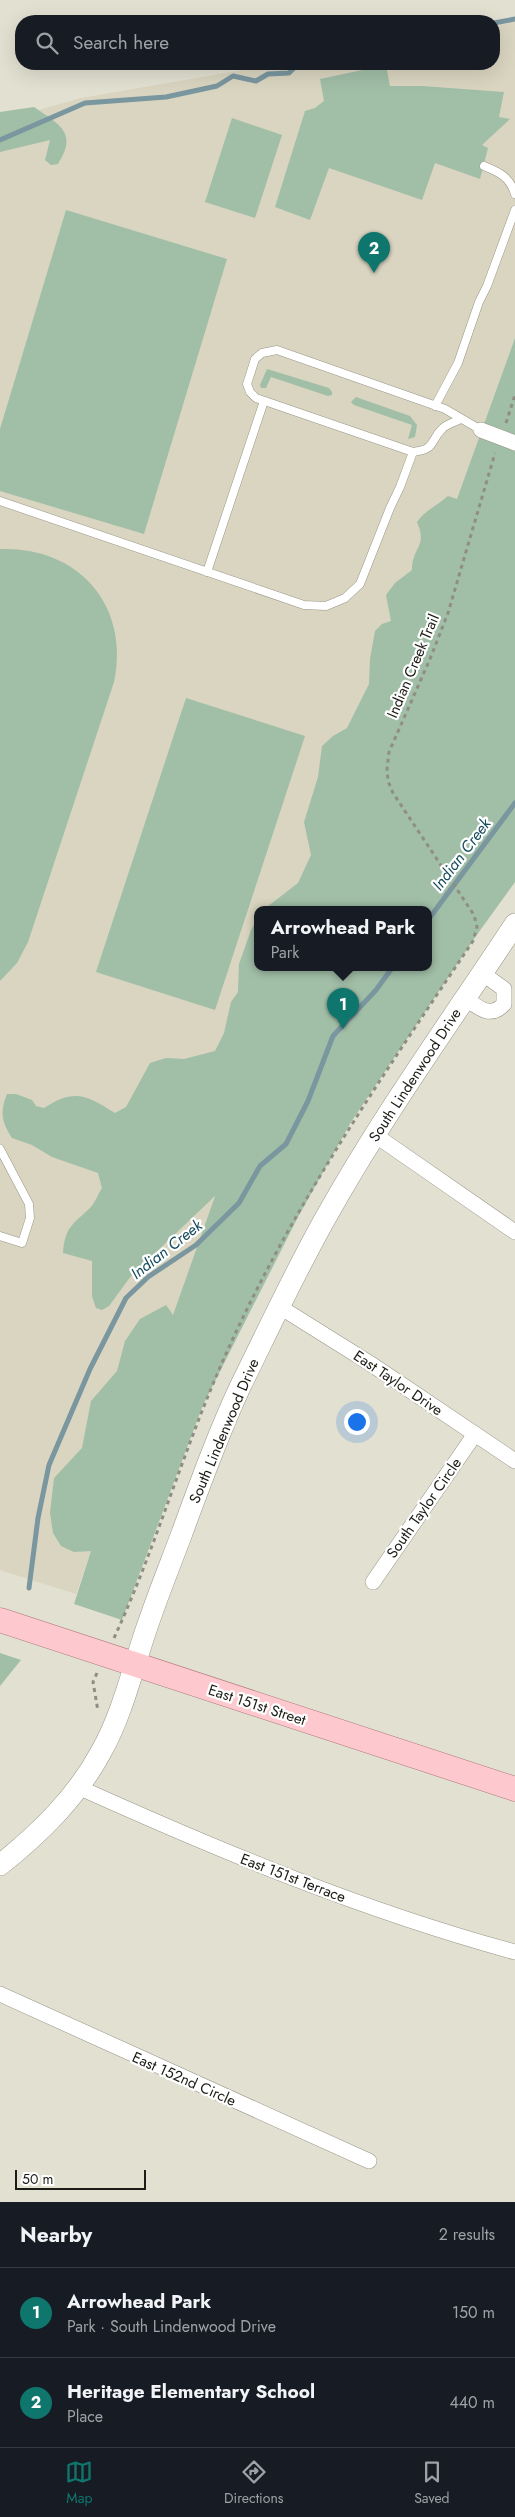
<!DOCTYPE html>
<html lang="en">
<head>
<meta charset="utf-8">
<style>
  :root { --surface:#171b24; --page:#242831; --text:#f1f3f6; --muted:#9ea1a6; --line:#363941; --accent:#0f766e }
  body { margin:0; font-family:Jost,sans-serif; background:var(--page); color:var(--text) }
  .scale { position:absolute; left:15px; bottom:12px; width:131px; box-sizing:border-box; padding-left:5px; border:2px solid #1c1c16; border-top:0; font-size:14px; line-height:18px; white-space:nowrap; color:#1c1c16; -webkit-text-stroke:4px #fff; paint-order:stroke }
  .you { position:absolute; left:356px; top:1421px; width:18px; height:18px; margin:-12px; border:4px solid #fff; border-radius:50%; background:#1a73e8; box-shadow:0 0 0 8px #1a73e833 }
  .badge { display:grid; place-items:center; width:32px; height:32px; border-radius:50%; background:var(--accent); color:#fff; font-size:16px; font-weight:700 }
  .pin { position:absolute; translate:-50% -41px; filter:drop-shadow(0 1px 2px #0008) }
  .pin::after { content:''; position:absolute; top:26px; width:18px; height:15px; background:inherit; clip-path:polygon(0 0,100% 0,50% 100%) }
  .popup { position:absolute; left:254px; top:906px; width:178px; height:65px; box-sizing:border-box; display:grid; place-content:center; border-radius:10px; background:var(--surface); filter:drop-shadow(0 1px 4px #0005); font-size:16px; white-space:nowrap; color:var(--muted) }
  .popup b { font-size:19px; color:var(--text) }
  .popup::after { content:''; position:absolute; left:50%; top:100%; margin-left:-10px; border:10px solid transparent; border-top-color:var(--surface) }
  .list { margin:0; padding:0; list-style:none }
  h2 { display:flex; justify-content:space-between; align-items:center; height:65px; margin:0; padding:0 20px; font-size:21px }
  h2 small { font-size:16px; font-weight:400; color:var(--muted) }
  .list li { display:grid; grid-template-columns:32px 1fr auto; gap:15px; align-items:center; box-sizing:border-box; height:90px; padding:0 20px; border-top:1px solid var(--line) }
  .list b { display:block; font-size:19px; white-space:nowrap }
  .list p { margin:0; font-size:16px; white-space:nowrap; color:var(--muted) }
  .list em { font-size:16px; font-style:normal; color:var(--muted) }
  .icon { flex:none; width:28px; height:28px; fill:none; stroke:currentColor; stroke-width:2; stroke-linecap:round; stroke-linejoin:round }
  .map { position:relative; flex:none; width:515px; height:2202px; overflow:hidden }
  .search { position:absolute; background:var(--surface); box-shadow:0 5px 20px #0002; left:15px; right:15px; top:15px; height:55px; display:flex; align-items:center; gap:12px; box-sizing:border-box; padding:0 18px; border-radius:20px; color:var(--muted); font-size:19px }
  .sheet { height:245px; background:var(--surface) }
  nav { display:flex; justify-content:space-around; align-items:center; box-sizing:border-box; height:70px; border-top:1px solid var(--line); background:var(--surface); font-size:14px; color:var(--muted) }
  nav a { display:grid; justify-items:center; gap:2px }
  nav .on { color:var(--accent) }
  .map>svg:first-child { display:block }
</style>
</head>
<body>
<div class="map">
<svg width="515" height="2202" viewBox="0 0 515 2202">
  <rect width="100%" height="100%" fill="#e2e0d1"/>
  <path fill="#d9d5c0" d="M515,22V338L314,910H258V968H294L76,1594L0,1570V121L81,98L277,64H494V26Z"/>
  <g fill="#a1bea7">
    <path d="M386,65L390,86H422L504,92L499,117L510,119L482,145L488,148L480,179L435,163L422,200L329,168L310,220L275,207L305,111L315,108L324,101L320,79Z"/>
    <path d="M34,107C58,124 79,132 58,164L51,165L45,160L50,140L0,152V112Z"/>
    <path d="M232,118L282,135L255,218L205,202Z"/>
    <path d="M66,210L227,259L144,534L0,491V429Z"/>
    <path d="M515,338V882L476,936L351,1122L298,1217L203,1405L122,1620L74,1604L91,1551L74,1552L61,1546L53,1533L50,1513L54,1478L82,1448L91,1401L117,1371L125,1341L140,1319L166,1305L173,1315L215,1196L131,1276L109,1306L102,1310L96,1308L92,1296V1261L63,1253C65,1227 72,1225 90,1208C95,1203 98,1194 102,1188L98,1173L52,1157L32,1145L12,1138C1,1121 0,1112 7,1094H16L32,1100L36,1106L44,1108C74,1088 87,1095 115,1113L126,1107L150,1063L166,1058L184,1059L215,1051L224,1033L231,1002L238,992L239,964L251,930L258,918V968H428V910H263L298,883L311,855L304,822L318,777L322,746L333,736L347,728L369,684L370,659L375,631L382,624L391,621L386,595L395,583L412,570C412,547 428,547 417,522C425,510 437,506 448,496L457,499Z"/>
    <path d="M267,369L329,388L332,392V395L328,396L271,377L266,388H261L260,385Z"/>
    <path d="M356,397L410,416L417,425L415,437L408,439L412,425L354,405L351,402Z"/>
    <path d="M0,549C78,546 130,605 114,682L28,942L17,963L0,981Z"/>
    <path d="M186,698L305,736L215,1010L96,972Z"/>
    <path d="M0,1653L21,1660L0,1686Z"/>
  </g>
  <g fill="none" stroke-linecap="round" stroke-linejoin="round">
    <g stroke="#7a969f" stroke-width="5">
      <path d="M494,23L515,19"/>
      <path d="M0,140L85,103L166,97L217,86L233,76L256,81L268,74L289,73L298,64"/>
      <path d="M428,920L515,803"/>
      <path d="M29,1588L38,1518L49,1465L90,1369L126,1298L148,1277L196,1245L239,1203L260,1166L286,1144L308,1101L333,1036L376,990L392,968"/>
    </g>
    <g stroke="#999789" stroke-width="9">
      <g id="lane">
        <path d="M484,166C499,172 510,177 515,194"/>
        <path d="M435,406L458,363L479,302L487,286L515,210"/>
        <path d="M461,419C455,422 447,424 443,428C429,441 437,449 413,452L256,398L250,392L247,384L255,359L262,353L277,350L445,409L481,430"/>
        <path d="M0,501L304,605L326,606L345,598L360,584L390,508L400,487L413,452"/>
        <path d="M207,572L264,401"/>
        <path d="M0,1149L29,1204L30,1218L22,1243L0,1236"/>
      </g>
    </g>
    <g stroke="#999789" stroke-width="16">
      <g id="street">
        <path d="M481,430L515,443"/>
        <path d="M465,998C479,1008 490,1019 504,1004V989L482,973"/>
        <path d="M375,1135L515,1232"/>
        <path d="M280,1307L371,1364L515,1461"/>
        <path d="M373,1582L475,1434"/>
        <path d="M78,1787C220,1851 364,1911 515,1952"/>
        <path d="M0,1994L369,2161"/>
      </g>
    </g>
    <g stroke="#999789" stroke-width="22">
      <path id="secondary" d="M0,1865C40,1833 76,1798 101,1752C122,1715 132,1671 146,1630C157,1597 170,1565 182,1533C200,1484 218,1434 240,1387C268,1330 295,1272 326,1217C383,1115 451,1021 515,924"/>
    </g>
    <g stroke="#ae7578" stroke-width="25">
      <path id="primary" d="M0,1620L515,1789"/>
    </g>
    <g stroke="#8f8e83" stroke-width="3" stroke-dasharray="4 4" stroke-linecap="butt">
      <path d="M506,423L515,395"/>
      <path d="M114,1638C152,1556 178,1468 213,1384C279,1225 378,1083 473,941L477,927L474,915L393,793L388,781L387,769L389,752L430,659L448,613L495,453"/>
      <path d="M97,1673L93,1682L98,1711"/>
    </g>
    <use href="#lane" stroke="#fff" stroke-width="8"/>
    <use href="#street" stroke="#fff" stroke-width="15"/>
    <use href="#secondary" stroke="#fff" stroke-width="21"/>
    <use href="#primary" stroke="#fdc9ce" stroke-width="24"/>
  </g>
  <g text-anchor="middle" stroke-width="4.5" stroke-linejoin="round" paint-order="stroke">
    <g font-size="15" fill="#1c1c16" stroke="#fff">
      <text transform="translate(413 666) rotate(-67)" y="5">Indian Creek Trail</text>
      <text transform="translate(415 1075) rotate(-57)" y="5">South Lindenwood Drive</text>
      <text transform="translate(398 1383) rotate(34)" y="5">East Taylor Drive</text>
      <text transform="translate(224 1431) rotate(-67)" y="5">South Lindenwood Drive</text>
      <text transform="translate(424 1508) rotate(-55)" y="5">South Taylor Circle</text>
      <text transform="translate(257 1705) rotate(18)" y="5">East 151st Street</text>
      <text transform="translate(293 1878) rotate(21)" y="5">East 151st Terrace</text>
      <text transform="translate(184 2079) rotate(24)" y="5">East 152nd Circle</text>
    </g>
    <g font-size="16" font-style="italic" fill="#174c5e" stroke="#fff">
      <text transform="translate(461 854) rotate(-53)" y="6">Indian Creek</text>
      <text transform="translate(166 1249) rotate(-38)" y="6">Indian Creek</text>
    </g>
  </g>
</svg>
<div class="scale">50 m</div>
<div class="you"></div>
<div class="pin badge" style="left:343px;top:1029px">1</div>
<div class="popup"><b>Arrowhead Park</b>Park</div>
<div class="pin badge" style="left:374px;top:273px">2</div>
<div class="search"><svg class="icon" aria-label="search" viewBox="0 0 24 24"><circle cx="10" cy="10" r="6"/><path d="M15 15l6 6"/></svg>Search here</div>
</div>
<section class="sheet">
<h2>Nearby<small>2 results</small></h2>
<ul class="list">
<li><span class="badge">1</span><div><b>Arrowhead Park</b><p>Park · South Lindenwood Drive</p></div><em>150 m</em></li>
<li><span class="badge">2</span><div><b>Heritage Elementary School</b><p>Place</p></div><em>440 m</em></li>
</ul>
</section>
<nav>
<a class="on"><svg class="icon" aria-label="map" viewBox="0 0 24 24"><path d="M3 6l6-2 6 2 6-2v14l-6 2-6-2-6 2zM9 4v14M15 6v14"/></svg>Map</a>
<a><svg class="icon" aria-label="directions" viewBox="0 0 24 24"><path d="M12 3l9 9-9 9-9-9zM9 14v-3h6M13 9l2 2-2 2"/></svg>Directions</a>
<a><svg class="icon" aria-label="saved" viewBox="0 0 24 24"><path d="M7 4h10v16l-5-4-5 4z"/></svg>Saved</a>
</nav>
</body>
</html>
